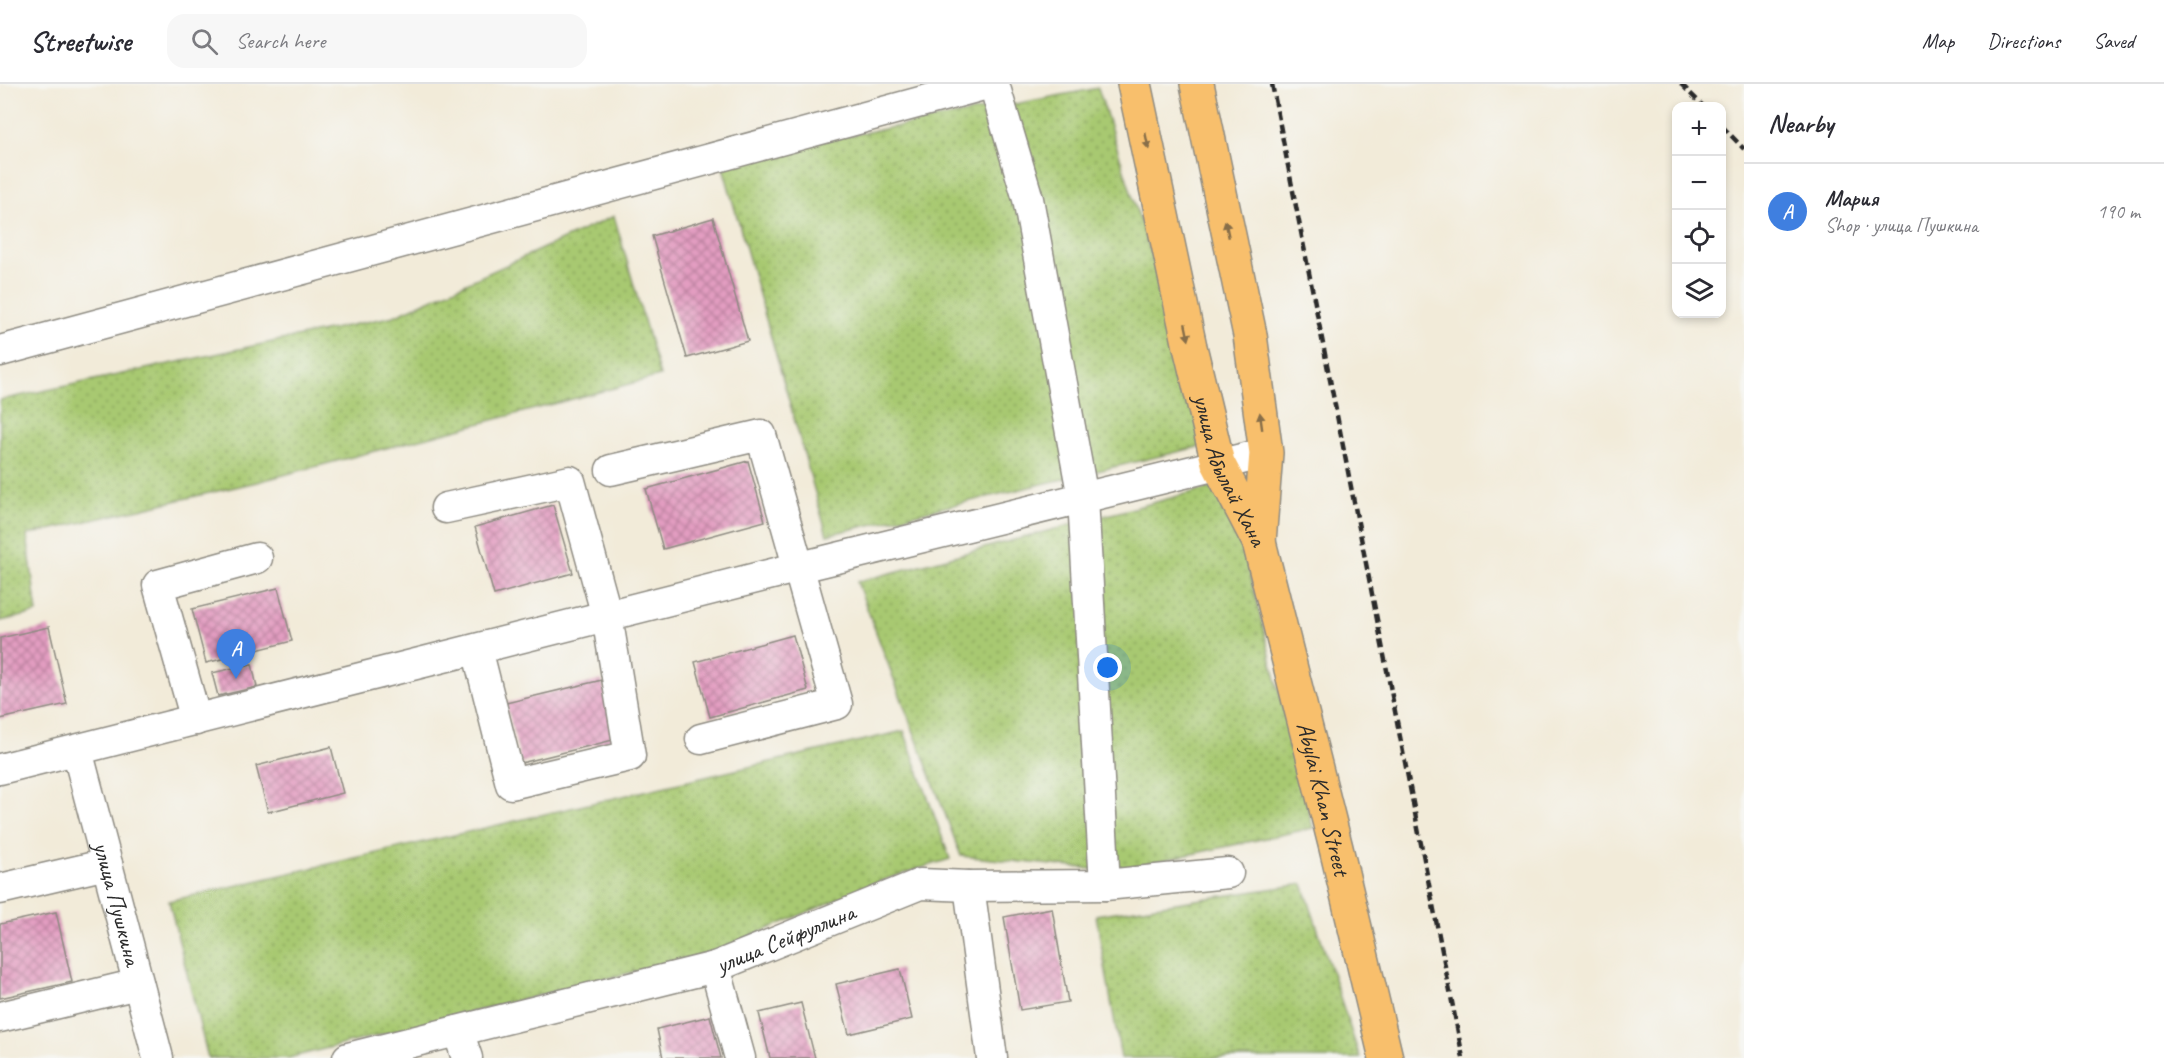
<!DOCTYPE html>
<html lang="en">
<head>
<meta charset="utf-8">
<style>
  :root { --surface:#fff; --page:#f7f7f7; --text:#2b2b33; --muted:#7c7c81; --line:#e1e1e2; --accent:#d93025 }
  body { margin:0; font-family:Caveat,sans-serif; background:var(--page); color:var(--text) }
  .controls { position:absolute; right:18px; top:18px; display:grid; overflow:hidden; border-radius:12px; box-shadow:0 3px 9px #0003 }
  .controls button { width:54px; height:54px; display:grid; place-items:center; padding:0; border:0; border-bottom:2px solid var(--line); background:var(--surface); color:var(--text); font:30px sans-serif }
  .you { position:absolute; left:1108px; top:584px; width:21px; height:21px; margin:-15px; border:4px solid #fff; border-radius:50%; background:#1a73e8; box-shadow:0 0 0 9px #1a73e833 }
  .badge { display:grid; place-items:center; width:39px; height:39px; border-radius:50%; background:var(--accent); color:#fff; font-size:20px; font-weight:700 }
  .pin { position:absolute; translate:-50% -50px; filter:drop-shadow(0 2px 3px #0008) }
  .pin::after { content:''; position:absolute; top:32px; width:21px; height:18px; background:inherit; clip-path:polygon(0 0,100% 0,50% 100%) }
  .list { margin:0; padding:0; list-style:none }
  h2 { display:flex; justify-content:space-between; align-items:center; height:78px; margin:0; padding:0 24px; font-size:26px }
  h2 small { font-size:20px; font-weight:400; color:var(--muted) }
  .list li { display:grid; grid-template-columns:39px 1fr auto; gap:18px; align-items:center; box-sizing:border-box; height:96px; padding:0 24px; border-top:2px solid var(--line) }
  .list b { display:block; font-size:22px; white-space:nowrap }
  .list p { margin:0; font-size:20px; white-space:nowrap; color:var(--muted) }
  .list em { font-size:20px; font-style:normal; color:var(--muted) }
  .icon { flex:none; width:33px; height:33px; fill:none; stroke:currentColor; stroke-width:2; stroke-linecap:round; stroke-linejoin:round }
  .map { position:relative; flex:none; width:1744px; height:974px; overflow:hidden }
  header { display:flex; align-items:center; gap:36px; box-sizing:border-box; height:84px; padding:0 30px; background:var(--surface); border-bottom:2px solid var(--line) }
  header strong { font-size:28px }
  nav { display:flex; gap:33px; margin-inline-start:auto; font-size:21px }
  .search { width:420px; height:54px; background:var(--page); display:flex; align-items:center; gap:15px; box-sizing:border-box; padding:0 21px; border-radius:18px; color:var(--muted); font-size:22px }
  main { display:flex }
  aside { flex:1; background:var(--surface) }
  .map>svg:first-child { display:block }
</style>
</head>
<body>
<header>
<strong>Streetwise</strong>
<div class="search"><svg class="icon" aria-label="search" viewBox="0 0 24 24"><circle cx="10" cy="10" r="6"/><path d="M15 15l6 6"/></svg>Search here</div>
<nav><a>Map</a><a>Directions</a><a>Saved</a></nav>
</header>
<main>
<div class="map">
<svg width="1744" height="974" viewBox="0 0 1744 974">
  <defs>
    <pattern id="grass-dots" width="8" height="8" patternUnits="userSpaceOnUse" patternTransform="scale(1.5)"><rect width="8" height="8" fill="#a8c971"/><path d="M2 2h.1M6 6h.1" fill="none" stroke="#89a35d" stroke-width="1.8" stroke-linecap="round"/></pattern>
    <pattern id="building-cross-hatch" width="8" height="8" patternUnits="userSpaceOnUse" patternTransform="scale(1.5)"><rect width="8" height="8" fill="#e39dc1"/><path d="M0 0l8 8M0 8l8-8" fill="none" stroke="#b8809d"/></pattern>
  </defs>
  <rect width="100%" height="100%" fill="#f6f6f2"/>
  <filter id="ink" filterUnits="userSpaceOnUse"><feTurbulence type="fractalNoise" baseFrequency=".0167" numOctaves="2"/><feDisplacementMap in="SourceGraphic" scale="12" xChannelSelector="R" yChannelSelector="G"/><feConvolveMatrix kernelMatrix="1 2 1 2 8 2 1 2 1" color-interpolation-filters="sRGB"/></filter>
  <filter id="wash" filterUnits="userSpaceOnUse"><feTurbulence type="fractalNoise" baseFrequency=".008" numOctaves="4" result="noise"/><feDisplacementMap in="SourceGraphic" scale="24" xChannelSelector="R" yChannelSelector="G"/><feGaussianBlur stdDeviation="1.35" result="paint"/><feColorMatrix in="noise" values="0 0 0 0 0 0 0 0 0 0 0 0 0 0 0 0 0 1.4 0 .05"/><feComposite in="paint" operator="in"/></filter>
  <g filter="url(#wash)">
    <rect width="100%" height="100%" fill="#f2ebd9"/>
    <g fill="url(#grass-dots)" stroke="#6a7a4e" stroke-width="1.5">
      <path d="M1098,4L1211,360L827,451L721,76Z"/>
      <path d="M614,132L660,292L257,398L27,451L37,529L0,537V316L394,232Z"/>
      <path d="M1227,399L1313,744L1112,787L961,772L857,498Z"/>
      <path d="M904,647L950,775L886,795L713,868L288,974H208L169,817Z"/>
      <path d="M1303,800L1360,974H1121L1096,831Z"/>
    </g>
    <g id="blocks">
      <g fill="url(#building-cross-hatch)">
        <path d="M713,134L748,257L687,274L652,152Z"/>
        <path d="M748,377L765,437L663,465L646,405Z"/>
        <path d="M553,421L573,489L494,511L475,443Z"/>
        <path d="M278,504L292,557L206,579L192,525Z"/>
        <path d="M49,543L67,620L0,635V554Z"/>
        <path d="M793,551L808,606L710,633L695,578Z"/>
        <path d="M252,580L257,603L218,612L212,589Z"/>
        <path d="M602,596L617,655L521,679L506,619Z"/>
        <path d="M331,663L343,709L268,728L256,682Z"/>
        <path d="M1052,824L1068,918L1020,926L1004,833Z"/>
        <path d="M56,828L72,898L0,914V840Z"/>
        <path d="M900,885L912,935L849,950L836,900Z"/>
        <path d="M801,919L815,974H770L759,929Z"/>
        <path d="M710,932L721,974H663L657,945Z"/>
      </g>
    </g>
  </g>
  <g filter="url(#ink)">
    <use href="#blocks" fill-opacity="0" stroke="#8e8b82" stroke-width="1.5"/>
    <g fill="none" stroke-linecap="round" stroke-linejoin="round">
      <g stroke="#8e8b82" stroke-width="33">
        <g id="minor">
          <path d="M994,0L1028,115L1083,414L1105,801"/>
          <path d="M0,267L987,0"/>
          <path d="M611,386L761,351L837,620L701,655"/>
          <path d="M446,424L570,397L607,532L630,672L511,700L477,565"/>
          <path d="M196,636L158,501L257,474"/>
          <path id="s1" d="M77,666L158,974"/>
          <path d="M0,685L784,487L1266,369"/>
          <path d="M969,802L992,974"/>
          <path d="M0,805L107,780"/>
          <path d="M715,883L740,974"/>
          <path d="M0,933L138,900"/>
          <path d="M458,947L467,974"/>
          <path id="s2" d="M348,974L715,883L920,800L969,802L1105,801L1228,789"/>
        </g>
      </g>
      <g stroke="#8e8b82" stroke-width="36">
        <g id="major">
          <path id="s3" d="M1134,0L1190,263L1218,379L1259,458L1336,764L1386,974"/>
          <path d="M1197,0L1250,251L1266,369L1259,458"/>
        </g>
      </g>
      <use href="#minor" stroke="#fff" stroke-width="30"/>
      <use href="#major" stroke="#f8bf6c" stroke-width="33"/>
      <g stroke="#2b2b2b" stroke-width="4.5" stroke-dasharray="9 4.5" stroke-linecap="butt">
        <path d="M1272,0L1463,974"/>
        <path d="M1681,0L1703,22"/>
        <path d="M1722,42L1744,65"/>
      </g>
    </g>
    <defs><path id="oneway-solid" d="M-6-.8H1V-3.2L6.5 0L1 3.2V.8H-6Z" transform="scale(1.5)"/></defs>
    <g fill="#876e48">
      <use href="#oneway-solid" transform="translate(1147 57) rotate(78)"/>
      <use href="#oneway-solid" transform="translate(1227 145) rotate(-102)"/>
      <use href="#oneway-solid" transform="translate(1187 248) rotate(78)"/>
      <use href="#oneway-solid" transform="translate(1261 337) rotate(-98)"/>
    </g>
  </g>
  <g text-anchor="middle" stroke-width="6" stroke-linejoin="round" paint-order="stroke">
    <g font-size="24" fill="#2b2b2b" stroke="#f6f6f2">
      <text dy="8" stroke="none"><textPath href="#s3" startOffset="399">улица Абылай Хана</textPath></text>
      <text dy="8" stroke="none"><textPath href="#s3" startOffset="742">Abylai Khan Street</textPath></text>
      <text dy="8" stroke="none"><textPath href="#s1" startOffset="159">улица Пушкина</textPath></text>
      <text dy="8" stroke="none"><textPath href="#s2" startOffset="454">улица Сейфуллина</textPath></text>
    </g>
  </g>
</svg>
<div class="controls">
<button>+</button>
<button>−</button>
<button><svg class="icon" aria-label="locate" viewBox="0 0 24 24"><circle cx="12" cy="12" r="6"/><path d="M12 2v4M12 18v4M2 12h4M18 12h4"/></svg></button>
<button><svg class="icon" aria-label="layers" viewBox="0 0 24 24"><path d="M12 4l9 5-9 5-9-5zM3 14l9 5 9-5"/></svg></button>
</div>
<div class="you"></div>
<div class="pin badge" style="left:236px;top:595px;background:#3f7fe0">A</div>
</div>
<aside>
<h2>Nearby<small></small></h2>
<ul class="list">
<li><span class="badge" style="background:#3f7fe0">A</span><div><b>Мария</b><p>Shop · улица Пушкина</p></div><em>190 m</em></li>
</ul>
</aside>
</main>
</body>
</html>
